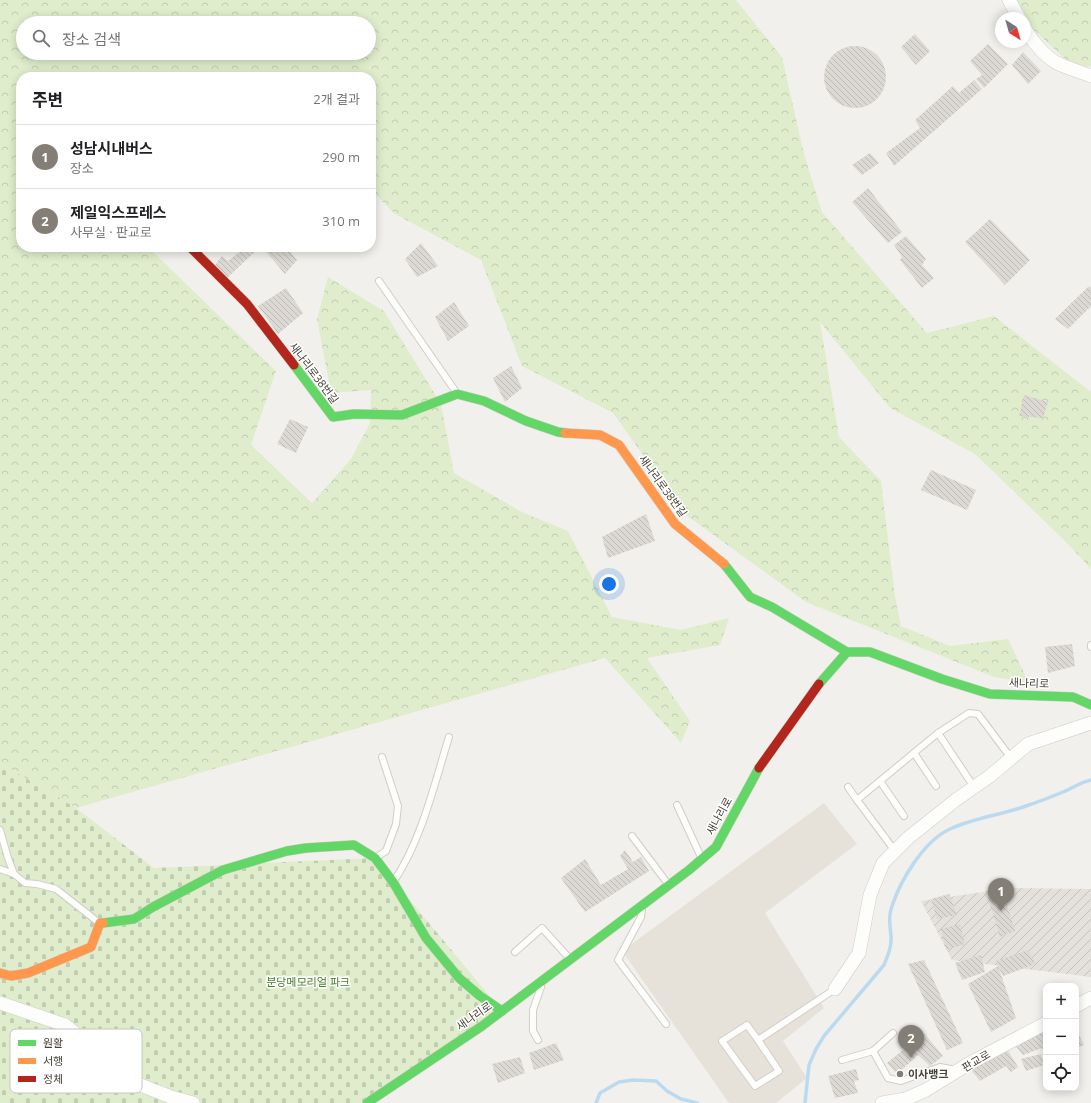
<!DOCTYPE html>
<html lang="ko">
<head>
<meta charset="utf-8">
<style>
  :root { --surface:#fff; --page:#f6f6f6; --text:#202124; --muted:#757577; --line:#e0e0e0; --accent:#847f76 }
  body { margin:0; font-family:"Open Sans","Noto Sans KR",sans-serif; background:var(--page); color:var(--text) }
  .controls { position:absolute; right:12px; bottom:12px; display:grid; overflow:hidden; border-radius:8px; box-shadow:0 2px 10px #0003 }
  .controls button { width:36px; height:36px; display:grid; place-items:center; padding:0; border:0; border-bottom:1px solid var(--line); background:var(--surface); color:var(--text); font:20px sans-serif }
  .compass { position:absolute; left:995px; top:12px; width:36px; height:36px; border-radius:50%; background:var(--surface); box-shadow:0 2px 10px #0003; rotate:143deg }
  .you { position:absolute; left:609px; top:584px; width:14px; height:14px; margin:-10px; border:3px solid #fff; border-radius:50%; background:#1a73e8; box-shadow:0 0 0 6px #1a73e833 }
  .badge { display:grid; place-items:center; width:26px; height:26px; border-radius:50%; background:var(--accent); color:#fff; font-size:13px; font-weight:700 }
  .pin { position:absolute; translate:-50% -33px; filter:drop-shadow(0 1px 2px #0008) }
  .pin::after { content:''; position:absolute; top:21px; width:14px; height:12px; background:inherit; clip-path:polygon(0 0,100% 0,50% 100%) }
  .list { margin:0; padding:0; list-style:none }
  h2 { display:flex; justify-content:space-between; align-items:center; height:52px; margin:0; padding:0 16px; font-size:17px }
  h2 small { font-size:13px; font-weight:400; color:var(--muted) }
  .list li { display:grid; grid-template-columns:26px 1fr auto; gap:12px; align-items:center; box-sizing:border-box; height:64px; padding:0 16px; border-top:1px solid var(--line) }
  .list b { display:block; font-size:15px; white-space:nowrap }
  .list p { margin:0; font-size:13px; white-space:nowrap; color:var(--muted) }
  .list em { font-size:13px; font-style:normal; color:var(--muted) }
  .icon { flex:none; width:22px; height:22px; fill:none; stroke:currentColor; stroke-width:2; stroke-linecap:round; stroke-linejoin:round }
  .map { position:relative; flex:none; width:1091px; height:1103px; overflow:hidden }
  .search { position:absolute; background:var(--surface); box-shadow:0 2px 10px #0003; left:16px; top:16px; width:360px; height:44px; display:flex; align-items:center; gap:10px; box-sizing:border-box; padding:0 14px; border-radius:22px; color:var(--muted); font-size:15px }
  .panel { position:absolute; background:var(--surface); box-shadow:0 2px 10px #0003; left:16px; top:72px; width:360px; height:180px; border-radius:16px }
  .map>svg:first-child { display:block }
</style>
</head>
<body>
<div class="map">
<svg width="1091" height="1103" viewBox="0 0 1091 1103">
  <defs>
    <pattern id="industrial-furrows" width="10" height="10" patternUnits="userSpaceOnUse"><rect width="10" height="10" fill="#e4e0db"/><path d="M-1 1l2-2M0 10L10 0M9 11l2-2" fill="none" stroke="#c5c1bd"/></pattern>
    <pattern id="forest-crowns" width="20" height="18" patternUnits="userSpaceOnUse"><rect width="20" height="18" fill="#dfedcc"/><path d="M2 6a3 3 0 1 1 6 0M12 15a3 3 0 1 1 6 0" fill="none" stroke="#c1ccb0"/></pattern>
    <pattern id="cemetery-stones" width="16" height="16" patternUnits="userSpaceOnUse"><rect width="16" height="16" fill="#dfedcc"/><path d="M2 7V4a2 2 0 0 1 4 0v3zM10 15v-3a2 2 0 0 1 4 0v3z" fill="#c1ccb0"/></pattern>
    <pattern id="building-back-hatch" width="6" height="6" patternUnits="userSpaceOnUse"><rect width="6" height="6" fill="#dcd9d4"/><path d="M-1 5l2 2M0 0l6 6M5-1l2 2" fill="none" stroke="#bebbb7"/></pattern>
  </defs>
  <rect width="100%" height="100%" fill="#f2f0ec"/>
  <path fill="#e6e2d9" d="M824,803L857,844L765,913L824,1008L783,1041L807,1078L776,1103H729L622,951Z"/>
  <path fill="url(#industrial-furrows)" d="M1011,888L1091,889V977L952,960L921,901Z"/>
  <g fill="url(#forest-crowns)" fill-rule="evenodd">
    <path d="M0,0H736L782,57L804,154L822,212L927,333L994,316L1091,392V569L1068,544L975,454L890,408L820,322L839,437L881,481L895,596L901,626L950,646L1008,639L1029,683L994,677L806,602L686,515L613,413L522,366L481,260L395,214L371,190V77H21V247H148L276,371L251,445L312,503L351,459L370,423L371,390L331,393L317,319L328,277L384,311L441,404L454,473L522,512L568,531L612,617L681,630L729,618L720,645L647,658L690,721L681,743L605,658L76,808L0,763ZM23,23H369V53H23Z"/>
    <path d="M1001,0H1091V66L1075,68L1025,22V18H1021Z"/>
  </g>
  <path fill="url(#cemetery-stones)" d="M0,763L76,808L154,868L375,858L502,1011L367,1103H0Z"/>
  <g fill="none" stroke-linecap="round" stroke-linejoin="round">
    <g stroke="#bbdaf0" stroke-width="3.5">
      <path d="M596,1103L600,1093L619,1082L633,1080L656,1081L667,1091L681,1099L697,1103"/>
      <path d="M805,1103L809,1065L816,1049L824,1036L884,965C888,955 892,946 891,936C890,924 888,918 892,906C901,879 924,841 950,829C974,818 1001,815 1026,806C1038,802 1051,797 1063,792C1073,788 1081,782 1091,780"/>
    </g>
  </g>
  <g fill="url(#building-back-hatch)">
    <path d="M915,34L930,51L916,65L901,47Z"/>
    <path d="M988,44L1008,64L984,88L976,79L982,75L970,61Z"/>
    <circle cx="855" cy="77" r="31"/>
    <path d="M1023,52L1041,71L1028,84L1012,65Z"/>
    <path d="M974,80L982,89L894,166L886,153L920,128L915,120L953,86L959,93Z"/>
    <path d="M870,153L879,163L862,175L852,165Z"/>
    <path d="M868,188L902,232L888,243L852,202Z"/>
    <path d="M990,219L1030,260L1005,285L965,242Z"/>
    <path d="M906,236L926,259L922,265L934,278L922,288L900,260L902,257L894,245Z"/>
    <path d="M421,243L438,266L417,277L405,259Z"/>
    <path d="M246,247H260L227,278L215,265L222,256L228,261Z"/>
    <path d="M262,247H286L297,260L285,274Z"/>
    <path d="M1089,286L1091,288V306L1068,329L1055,319Z"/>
    <path d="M286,288L303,313L278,334L258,306Z"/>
    <path d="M454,302L469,326L448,341L435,317Z"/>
    <path d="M511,366L522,388L505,402L493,378Z"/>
    <path d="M1024,395L1048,402L1043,418L1019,416Z"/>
    <path d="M290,419L308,427L296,453L277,444Z"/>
    <path d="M931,470L976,490L967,510L921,490Z"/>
    <path d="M646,514L655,541L608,558L602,537Z"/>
    <path d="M1072,644L1075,666L1048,673L1045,647Z"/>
    <path d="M625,850L633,862L641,857L649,871L585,912L561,878L585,859L601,885L628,869L620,856Z"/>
    <path d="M1002,888L1015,931L1000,937L986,891Z"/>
    <path d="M949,894L957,915L937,919L931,899Z"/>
    <path d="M960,924L965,944L946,950L941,929Z"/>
    <path d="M1028,950L1035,964L1003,976L998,966L1016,1018L991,1032L968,984L998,966L996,961Z"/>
    <path d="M981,955L985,972L962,980L955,963Z"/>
    <path d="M924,960L963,1043L947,1050L908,964Z"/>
    <path d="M1076,1029L1084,1045L1076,1048Z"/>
    <path d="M1046,1030V1055L1042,1048L1023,1055L1015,1045Z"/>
    <path d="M924,1033L943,1056L930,1066L918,1055L897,1074L887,1063Z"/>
    <path d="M556,1043L564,1060L534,1070L529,1053Z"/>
    <path d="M1007,1049L1018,1067L1011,1072L1006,1066L980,1081L971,1070Z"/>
    <path d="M1041,1054L1044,1065L1026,1071L1021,1059Z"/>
    <path d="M520,1057L525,1073L498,1083L492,1064Z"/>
    <path d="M856,1069L859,1080L854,1081L858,1093L835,1098L828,1076Z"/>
  </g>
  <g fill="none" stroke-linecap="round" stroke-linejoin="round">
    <g stroke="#d0cec9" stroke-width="8">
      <g id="lane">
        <path d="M379,281L456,392"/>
        <path d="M1091,645V647"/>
        <path d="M914,753L936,786"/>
        <path d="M880,781L904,816"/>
        <path d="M848,787L857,800"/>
        <path d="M974,787L938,733L969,713L978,714L1011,758"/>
        <path d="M677,805L701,857"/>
        <path d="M0,830L8,858L14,874L25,883L37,884L56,889L98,922"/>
        <path d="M632,836L668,884"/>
        <path d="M895,851L857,800L938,733"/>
        <path d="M377,857L386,851L396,824L398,806L382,757"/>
        <path d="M0,869L14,874"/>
        <path d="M394,881C422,839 434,785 449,737"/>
        <path d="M642,910L641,917L618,960L666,1024"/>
        <path d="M515,952L542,928L569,958"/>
        <path d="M893,1033L873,1051L888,1078L901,1081L940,1067L956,1070"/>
        <path d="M538,1040L533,1031V1010L541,987"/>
        <path d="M758,1040L779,1071L755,1086L722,1041L747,1025L758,1040L835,989"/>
        <path d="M842,1060L873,1051"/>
      </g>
    </g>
    <g stroke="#d0cec9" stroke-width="14">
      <g id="street">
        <path d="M1009,0L1019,18"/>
        <path d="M1025,29C1032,41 1044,55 1055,62C1066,68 1079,71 1091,76"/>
        <path d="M835,989L859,953L870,895L883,863L908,838L957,799L990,776L1028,744L1091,723"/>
        <path d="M0,1003L65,1025L111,1062L133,1082L171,1097L193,1103"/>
        <path d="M1076,1006L1091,998"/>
        <path d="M882,1103L906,1099L926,1090L970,1063L1046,1023"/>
      </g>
    </g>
    <g stroke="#d2cdc3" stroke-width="10">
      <g id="fast">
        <path d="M294,365L333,417L354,414L402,415L457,394L484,401L526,421L558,432L565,433"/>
        <path d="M724,564L750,597L772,607L847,652"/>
        <path d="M819,684L847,652H870L942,679L990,694L1073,697L1091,705"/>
        <path d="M103,923L134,919L153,907L223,870L287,851L306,848L354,845L375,858L393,882L426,938L459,978L480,996L502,1011"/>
        <path d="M367,1103L482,1026L689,870L716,847L759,768"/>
      </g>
    </g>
    <g stroke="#d2cdc3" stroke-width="10">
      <g id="slow">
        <path d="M565,433L600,435L619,445L675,524L724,564"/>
        <path d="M0,973L11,976L28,973L91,947L100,923H103"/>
      </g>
    </g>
    <g stroke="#d2cdc3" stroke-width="10">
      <g id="jam">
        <path d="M190,247L247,304L294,365"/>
        <path d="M759,768L819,684"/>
      </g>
    </g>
    <use href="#lane" stroke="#fdfdfc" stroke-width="6"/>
    <use href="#street" stroke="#fdfdfc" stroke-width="13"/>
    <use href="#fast" stroke="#63d668" stroke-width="9"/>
    <use href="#slow" stroke="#ff974d" stroke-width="9"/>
    <use href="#jam" stroke="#b3261e" stroke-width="9"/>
  </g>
  <circle fill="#847f76" stroke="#fff" stroke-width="1.5" cx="900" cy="1074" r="4"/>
  <g text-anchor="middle" stroke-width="3" stroke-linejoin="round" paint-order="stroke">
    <g font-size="11" fill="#484237" stroke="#fff">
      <text transform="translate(314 373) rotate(53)" y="4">새나리로38번길</text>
      <text transform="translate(663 486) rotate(54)" y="4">새나리로38번길</text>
      <text transform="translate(1029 683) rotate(2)" y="4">새나리로</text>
      <text transform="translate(719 816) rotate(-61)" y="4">새나리로</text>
      <text transform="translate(474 1016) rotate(-35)" y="4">새나리로</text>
      <text transform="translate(976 1061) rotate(-31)" y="4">판교로</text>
    </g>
    <g font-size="11" fill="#467c28" stroke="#fff">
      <text x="308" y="986">분당메모리얼 파크</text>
    </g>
    <g font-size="11" font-weight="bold" fill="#484237" stroke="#fff" text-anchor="start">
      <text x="908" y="1078">이사뱅크</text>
    </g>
  </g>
  <rect x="10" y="1029" width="132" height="64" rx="6" fill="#fff" stroke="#c8c6c3" stroke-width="1"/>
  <rect x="18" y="1040" width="18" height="6" fill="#63d668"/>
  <rect x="18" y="1058" width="18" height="6" fill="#ff974d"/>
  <rect x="18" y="1076" width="18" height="6" fill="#b3261e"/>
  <g font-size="11" fill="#484237">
    <text x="43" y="1047">원활</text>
    <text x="43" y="1065">서행</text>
    <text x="43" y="1083">정체</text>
  </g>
</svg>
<div class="controls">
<button>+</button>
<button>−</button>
<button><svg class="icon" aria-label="locate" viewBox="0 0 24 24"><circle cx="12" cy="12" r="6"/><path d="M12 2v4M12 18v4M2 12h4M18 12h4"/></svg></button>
</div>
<svg class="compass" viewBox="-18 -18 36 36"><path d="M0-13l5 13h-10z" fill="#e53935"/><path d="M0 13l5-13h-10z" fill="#757577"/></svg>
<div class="you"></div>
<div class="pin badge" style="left:1001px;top:911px">1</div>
<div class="pin badge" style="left:911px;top:1058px">2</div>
<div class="search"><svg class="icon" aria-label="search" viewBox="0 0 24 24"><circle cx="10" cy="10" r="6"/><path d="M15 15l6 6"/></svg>장소 검색</div>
<section class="panel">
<h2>주변<small>2개 결과</small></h2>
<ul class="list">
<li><span class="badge">1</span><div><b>성남시내버스</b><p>장소</p></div><em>290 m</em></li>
<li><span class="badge">2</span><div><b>제일익스프레스</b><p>사무실 · 판교로</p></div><em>310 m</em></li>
</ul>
</section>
</div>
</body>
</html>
